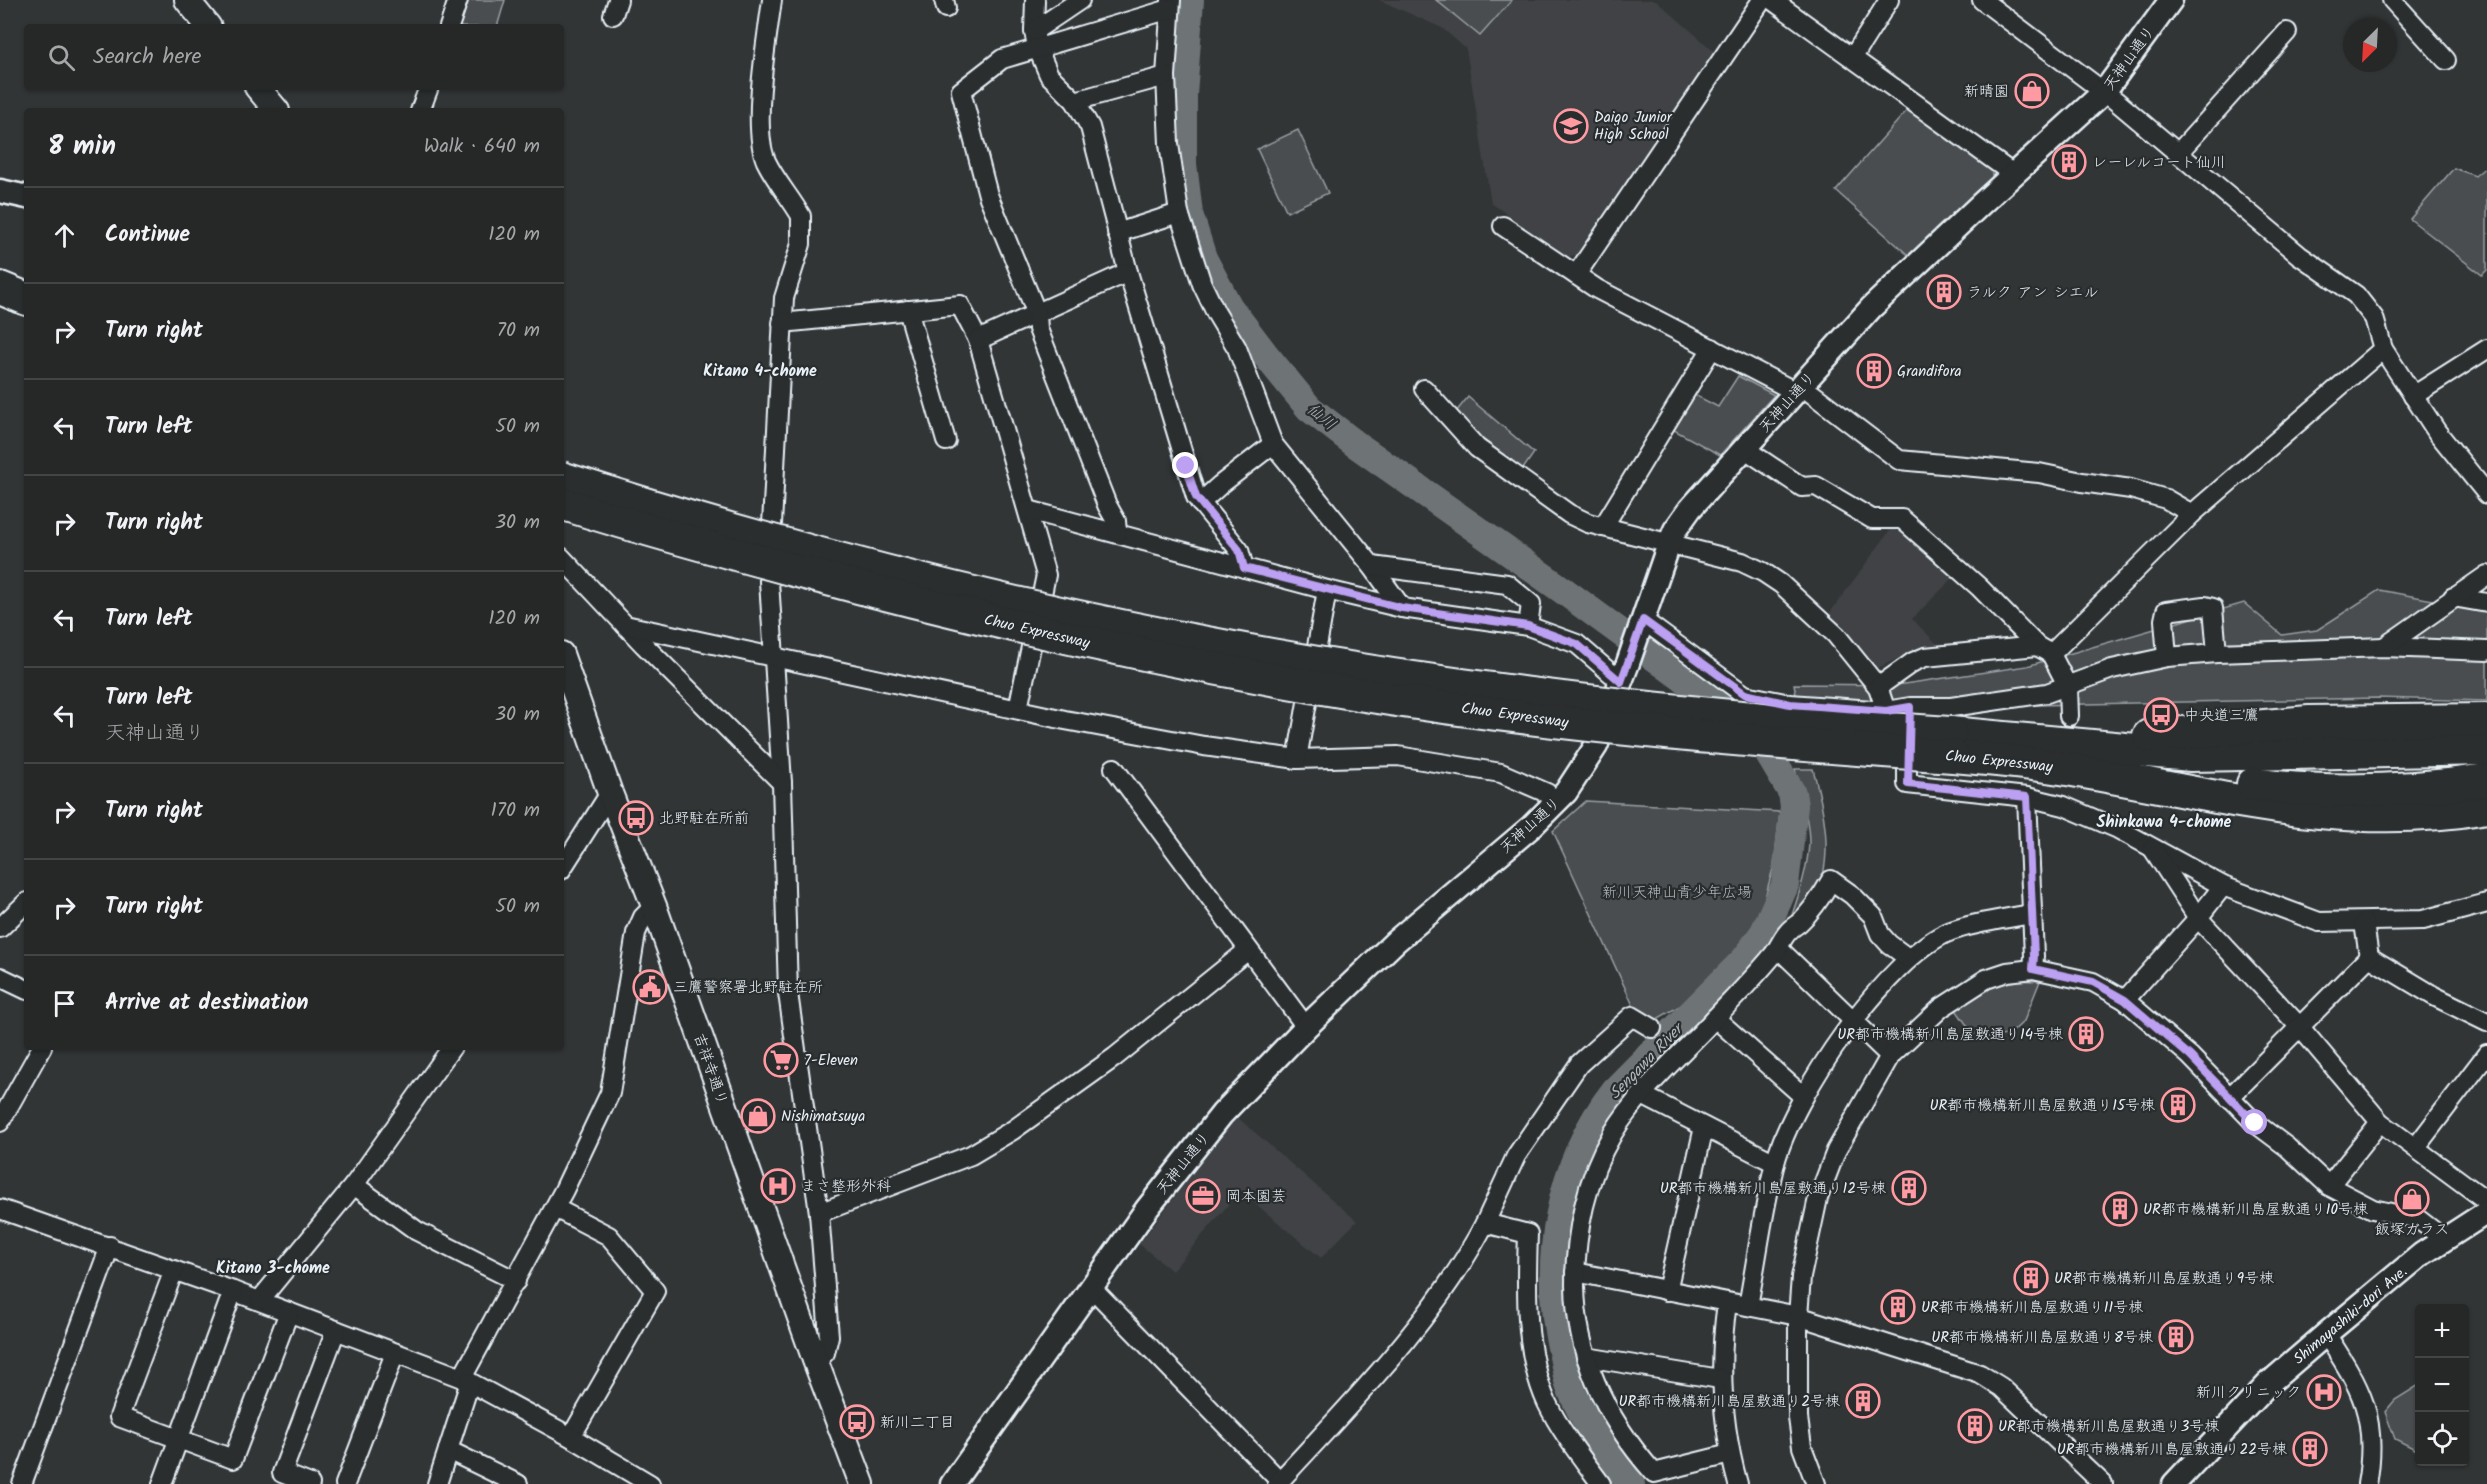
<!DOCTYPE html>
<html lang="en">
<head>
<meta charset="utf-8">
<style>
  :root { --surface:#262828; --page:#2e3030; --text:#f1f3f6; --muted:#a4a6a8; --line:#424445 }
  body { margin:0; font-family:Kalam,"Klee One",sans-serif; background:var(--page); color:var(--text) }
  .controls { position:absolute; right:18px; bottom:18px; display:grid; overflow:hidden; border-radius:6px; box-shadow:0 2px 4px #0004 }
  .controls button { width:54px; height:54px; display:grid; place-items:center; padding:0; border:0; border-bottom:2px solid var(--line); background:var(--surface); color:var(--text); font:30px sans-serif }
  .compass { position:absolute; left:2343px; top:18px; width:54px; height:54px; border-radius:50%; background:var(--surface); box-shadow:0 2px 4px #0004; rotate:204deg }
  .stop { position:absolute; width:18px; height:18px; margin:-14px; border:4px solid #bca0f2; border-radius:50%; background:#fff }
  .stop.end { background:#bca0f2; border-color:#fff; box-shadow:0 2px 6px #0008 }
  .list { margin:0; padding:0; list-style:none }
  h2 { display:flex; justify-content:space-between; align-items:center; height:78px; margin:0; padding:0 24px; font-size:26px }
  h2 small { font-size:20px; font-weight:400; color:var(--muted) }
  .list li { display:grid; grid-template-columns:39px 1fr auto; gap:18px; align-items:center; box-sizing:border-box; height:96px; padding:0 24px; border-top:2px solid var(--line) }
  .list b { display:block; font-size:22px; white-space:nowrap }
  .list p { margin:0; font-size:20px; white-space:nowrap; color:var(--muted) }
  .list em { font-size:20px; font-style:normal; color:var(--muted) }
  .icon { flex:none; width:33px; height:33px; fill:none; stroke:currentColor; stroke-width:2; stroke-linecap:round; stroke-linejoin:round }
  .map { position:relative; flex:none; width:2487px; height:1484px; overflow:hidden }
  .search { position:absolute; background:var(--surface); box-shadow:0 2px 4px #0004; left:24px; top:24px; width:540px; height:66px; display:flex; align-items:center; gap:15px; box-sizing:border-box; padding:0 21px; border-radius:6px; color:var(--muted); font-size:22px }
  .panel { position:absolute; background:var(--surface); box-shadow:0 2px 4px #0004; left:24px; top:108px; width:540px; height:942px; border-radius:6px }
  .map>svg:first-child { display:block }
</style>
</head>
<body>
<div class="map">
<svg width="2487" height="1484" viewBox="0 0 2487 1484">
  <rect width="100%" height="100%" fill="#323536"/>
  <filter id="ink" filterUnits="userSpaceOnUse"><feTurbulence type="fractalNoise" baseFrequency=".0167" numOctaves="2"/><feDisplacementMap in="SourceGraphic" scale="12" xChannelSelector="R" yChannelSelector="G"/><feConvolveMatrix kernelMatrix="1 2 1 2 8 2 1 2 1" color-interpolation-filters="sRGB"/></filter>
  <g filter="url(#ink)">
    <g fill="#3f4244">
      <path d="M1379,0H1656L1716,53L1682,98L1681,105L1677,112H1672L1664,122L1665,130L1580,254L1567,257L1491,203L1466,49L1442,28Z"/>
      <path d="M1891,529L1908,534L1955,576L1912,619L1937,644L1936,649H1917L1872,671L1826,618Z"/>
      <path d="M1236,1116L1357,1221L1321,1258L1240,1191L1172,1271L1139,1244Z"/>
    </g>
    <g fill="#494d4f" stroke="#989fa4" stroke-width="1.5">
      <path d="M467,0H505L497,27H459Z"/>
      <path d="M1436,0H1512L1480,36Z"/>
      <path d="M1910,107L1991,169L1993,181L1913,254H1907L1836,191Z"/>
      <path d="M1298,130L1328,193L1287,212L1257,149Z"/>
      <path d="M2487,166V270L2482,275L2410,219L2454,168L2475,176Z"/>
      <path d="M1738,376L1774,395L1720,455L1674,430L1695,395L1718,407Z"/>
      <path d="M1468,397L1534,453L1523,469L1481,438L1456,412Z"/>
      <path d="M2379,590L2487,610V701L2377,698L1799,710L1794,684L1897,685L2027,666L2244,603L2282,635L2317,630Z"/>
      <path d="M1795,769H1813C1825,813 1838,872 1806,910C1802,915 1795,918 1790,921C1798,897 1808,868 1809,843C1809,818 1800,793 1795,769Z"/>
      <path d="M1586,801L1780,812L1774,865L1754,937L1692,999L1643,1027L1553,831Z"/>
      <path d="M2003,980L2040,981L2024,1021L2009,1035L1976,1038L1954,1007L1974,993Z"/>
      <path d="M2419,1385V1451L2395,1439L2385,1412L2395,1400Z"/>
    </g>
    <g fill="none" stroke-linecap="round" stroke-linejoin="round">
      <path stroke="#6e7376" stroke-width="28" d="M1190,0L1183,95V164L1189,214L1203,258L1229,307L1264,353L1309,408L1354,443L1564,591L1755,731L1792,793L1794,806L1785,885L1764,932L1745,959L1615,1090C1558,1163 1542,1262 1562,1352C1565,1363 1566,1376 1570,1387C1584,1423 1607,1455 1631,1484"/>
      <g stroke="#e8f1f8" stroke-width="22">
        <g id="minor">
          <path d="M772,0C767,38 751,127 766,161C775,180 790,197 801,216V244L784,298L769,581L782,783L788,993L819,1213L829,1336L825,1353L815,1360"/>
          <path d="M944,0L946,8"/>
          <path d="M1035,0L1034,31L1037,47L1049,75L1075,101L1090,127L1128,272L1196,497L1239,550L1244,568"/>
          <path d="M1171,0L1166,76L1169,144L1179,213L1202,284L1216,313L1237,348L1273,444L1372,566L1402,608"/>
          <path d="M1772,0L2013,174"/>
          <path d="M1982,0L2116,101L2299,255L2356,295L2374,318L2383,349L2437,432L2487,494"/>
          <path d="M2392,0L2446,60"/>
          <path d="M613,15L618,0"/>
          <path d="M449,27L458,0"/>
          <path d="M1034,31L1080,0"/>
          <path d="M1853,57L1889,0"/>
          <path d="M1075,101L1166,76"/>
          <path d="M420,111L429,87"/>
          <path d="M2179,152L2287,32"/>
          <path d="M1503,226L1597,289L1796,392"/>
          <path d="M1117,233L1179,213"/>
          <path d="M1576,275L1762,0"/>
          <path d="M908,310L946,441"/>
          <path d="M782,323L960,305L978,340L1046,575L1018,709"/>
          <path d="M978,340L1128,272"/>
          <path d="M1802,386L1899,460L2039,473L2082,482L2131,489L2166,499L2192,514"/>
          <path d="M1424,389L1477,448L1569,514L1588,523L1742,562L1763,572L1781,584L1836,635L1878,687L1886,711"/>
          <path d="M2413,396L2487,349"/>
          <path d="M1745,449L1802,487L1816,486L1872,519H1902L1979,587L2037,646L2051,654L2068,687L2069,716"/>
          <path d="M1200,503L1220,485L1273,444"/>
          <path d="M1028,510L1327,590L1402,608L1528,626L1577,644L1621,682"/>
          <path d="M1603,527L1712,348"/>
          <path d="M1117,533L1116,521L1107,505L1038,329L1037,314L988,195L961,91L1002,59L1170,9"/>
          <path d="M561,557L644,645L782,783"/>
          <path d="M1372,566L1507,584L1531,604L1528,626"/>
          <path d="M2453,597L2487,603"/>
          <path d="M1643,620L1745,695L1790,704L1886,711L1910,707H1951L2047,693L2112,669L2167,657L2217,653L2384,647L2487,651"/>
          <path d="M625,625L1065,720L1204,746L1297,759L1398,756L1501,773L1547,793L1557,803"/>
          <path d="M2384,647L2487,575"/>
          <path d="M2051,654L2192,514L2383,349"/>
          <path d="M2167,657L2164,620L2166,611L2205,606L2213,608L2217,653"/>
          <path d="M1878,687L1913,662L1925,657L2037,646"/>
          <path d="M1907,745V784L2027,797L2064,806L2118,829L2223,886L2319,922L2423,920L2487,903"/>
          <path d="M1297,759L1327,590"/>
          <path d="M1114,768L1306,1027"/>
          <path d="M2027,797L2034,956L2033,969"/>
          <path d="M2153,849L2198,918L2299,1026L2380,1122L2487,1201"/>
          <path d="M561,870L610,793"/>
          <path d="M0,928L27,902"/>
          <path d="M1778,948L1890,1056"/>
          <path d="M2369,957L2434,996L2487,1022"/>
          <path d="M0,977L27,990"/>
          <path d="M2125,1000L2198,918L2223,886"/>
          <path d="M1715,1018L1804,1097"/>
          <path d="M1642,1095L1775,1163"/>
          <path d="M2229,1098L2369,957L2364,923"/>
          <path d="M0,1122L42,1047"/>
          <path d="M2416,1147L2487,1054"/>
          <path d="M354,1185L417,1231L516,1281"/>
          <path d="M2329,1186L2380,1122"/>
          <path d="M555,1208L609,1236L655,1291L571,1437"/>
          <path d="M0,1209L233,1291L462,1378L571,1437L650,1484"/>
          <path d="M819,1213L971,1155L1013,1130L1115,1057L1248,950"/>
          <path d="M1485,1223L1516,1156L1579,1064L1632,1016L1652,1028"/>
          <path d="M174,1270L119,1417L233,1459L289,1312"/>
          <path d="M1575,1272L1798,1316L1980,1374L2001,1387L2103,1484"/>
          <path d="M1092,1288L1280,1481"/>
          <path d="M1667,1291L1704,1127"/>
          <path d="M260,1300L354,1185L452,1047"/>
          <path d="M1727,1303C1718,1365 1721,1423 1738,1484"/>
          <path d="M1748,1306C1757,1259 1763,1209 1775,1163C1792,1097 1887,956 1951,931C1976,922 2005,919 2031,914"/>
          <path d="M2326,1334C2361,1388 2379,1417 2367,1484"/>
          <path d="M1586,1357L1720,1379"/>
          <path d="M462,1378L564,1190L610,1093L636,933L643,917L654,906"/>
          <path d="M448,1450L518,1484"/>
          <path d="M1730,1454L1654,1473C1607,1420 1576,1359 1575,1285C1575,1234 1586,1178 1613,1133C1639,1090 1681,1055 1715,1018C1735,997 1755,977 1773,955C1779,948 1782,938 1788,932C1791,928 1795,926 1799,923C1812,911 1822,896 1831,880L1852,895L1873,916L1880,934L1889,944L1908,958"/>
          <path d="M22,1484L110,1246"/>
          <path d="M162,1484L233,1291"/>
          <path d="M310,1484L282,1473L336,1330"/>
          <path d="M345,1484L395,1353"/>
          <path d="M437,1484L470,1382"/>
          <path d="M1277,1484C1352,1402 1433,1322 1485,1223L1528,1234C1526,1289 1524,1353 1547,1403C1561,1432 1582,1458 1601,1484"/>
          <path d="M1816,1484L1802,1447L1798,1418V1316L1801,1277L1818,1198L1836,1151L1890,1056L1941,1008L1986,979L2007,972L2033,969L2093,982L2125,1000L2190,1056L2255,1123L2287,1147L2329,1186L2373,1209L2418,1219L2444,1239"/>
        </g>
      </g>
      <g stroke="#e8f1f8" stroke-width="27">
        <g id="tertiary">
          <path d="M0,191L27,197"/>
          <path d="M952,1484L1146,1210L1222,1114L1306,1027L1396,941L1531,827L1566,792L1596,746L1628,663L1669,544L1675,530L1690,509L1871,308L1981,204L2104,92L2171,0"/>
          <path d="M2174,1484L2268,1384L2326,1334L2422,1254L2487,1212"/>
        </g>
      </g>
      <g stroke="#e8f1f8" stroke-width="28">
        <g id="secondary">
          <path d="M187,0L209,27"/>
          <path d="M257,87L277,111"/>
          <path d="M561,654L610,793L654,906L815,1360L862,1484"/>
        </g>
      </g>
      <g stroke="#e8f1f8" stroke-width="36">
        <g id="motorway">
          <path d="M0,288L27,299"/>
          <path d="M1950,733L2191,755L2487,749"/>
          <path d="M2149,736L2309,722L2487,720"/>
          <path d="M1953,756C1991,759 2029,763 2067,769C2211,793 2339,833 2487,807"/>
          <path d="M2253,784C2330,795 2409,791 2487,780"/>
        </g>
      </g>
      <use href="#minor" stroke="#2a2d2e" stroke-width="18"/>
      <use href="#tertiary" stroke="#2a2d2e" stroke-width="22"/>
      <use href="#secondary" stroke="#2a2d2e" stroke-width="24"/>
      <use href="#motorway" stroke="#2a2d2e" stroke-width="32"/>
      <g stroke="#e8f1f8" stroke-width="36" stroke-linecap="butt">
        <g id="motorway-bridge">
          <path d="M561,478C784,549 1013,608 1244,650C1477,693 1713,718 1950,733"/>
          <path d="M561,503C638,528 716,549 794,570C980,620 1168,663 1358,694C1555,726 1754,742 1953,756"/>
        </g>
      </g>
      <use href="#motorway-bridge" stroke="#2a2d2e" stroke-width="32"/>
    </g>
  </g>
  <g fill="none" stroke-linecap="round" stroke-linejoin="round" filter="url(#ink)">
    <path stroke="#bca0f2" stroke-width="8" d="M1186,466L1196,497L1239,550L1244,568L1402,608L1528,626L1577,644L1621,682L1643,620L1745,694L1790,704L1886,711L1910,707L1908,784L2027,797L2034,956L2033,969L2093,982L2125,1000L2190,1056L2255,1123"/>
  </g>
  <defs>
    <g id="shop-ring" transform="scale(1.725)"><circle r="9.5" fill="#2a2d2e" stroke="#ff9aa2" stroke-width="1.5"/><path d="M-5-2.5h2.3a2.7 3.5 0 0 1 5.4 0H5L5.5 6h-11ZM-1.5-2.5h3a1.5 2.3 0 0 0-3 0Z" fill="#ff9aa2"/></g>
    <g id="school-ring" transform="scale(1.725)"><circle r="9.5" fill="#2a2d2e" stroke="#ff9aa2" stroke-width="1.5"/><path d="M0-5L7-2L0 1L-7-2ZM-4 1L0 2.5L4 1V4Q0 6-4 4Z" fill="#ff9aa2"/></g>
    <g id="building-ring" transform="scale(1.725)"><circle r="9.5" fill="#2a2d2e" stroke="#ff9aa2" stroke-width="1.5"/><path d="M-4-6H4V6H1V3H-1V6H-4ZM-2.5-4.3h1.7v1.8h-1.7ZM.8-4.3h1.7v1.8H.8ZM-2.5-1h1.7V.8h-1.7ZM.8-1h1.7V.8H.8Z" fill="#ff9aa2"/></g>
    <g id="bus-ring" transform="scale(1.725)"><circle r="9.5" fill="#2a2d2e" stroke="#ff9aa2" stroke-width="1.5"/><path d="M-5-6H5V4H4V6H2V4H-2V6H-4V4H-5ZM-3.5-4V0h7V-4ZM-3.5 1.2v1.5H-2V1.2ZM2 1.2v1.5H3.5V1.2Z" fill="#ff9aa2"/></g>
    <g id="civic-ring" transform="scale(1.725)"><circle r="9.5" fill="#2a2d2e" stroke="#ff9aa2" stroke-width="1.5"/><path d="M-.6-6.5H3V-4.5H.6V-3L4-1V1h2V6H-6V1h2V-1L-.6-3ZM-1.2 2.5V6h2.4V2.5Z" fill="#ff9aa2"/></g>
    <g id="supermarket-ring" transform="scale(1.725)"><circle r="9.5" fill="#2a2d2e" stroke="#ff9aa2" stroke-width="1.5"/><path d="M-6-5.5h2.5l.6 2H6L4.5 2H-2.5L-4.4-4H-6ZM-1.5 3.2a1.3 1.3 0 1 0 .1 0ZM3 3.2a1.3 1.3 0 1 0 .1 0Z" fill="#ff9aa2"/></g>
    <g id="hospital-ring" transform="scale(1.725)"><circle r="9.5" fill="#2a2d2e" stroke="#ff9aa2" stroke-width="1.5"/><path d="M-5-5h3v3.5h4V-5h3V5h-3V1.5h-4V5h-3Z" fill="#ff9aa2"/></g>
    <g id="office-ring" transform="scale(1.725)"><circle r="9.5" fill="#2a2d2e" stroke="#ff9aa2" stroke-width="1.5"/><path d="M-6-3h4V-5.5h4V-3h4V5H-6ZM-1-4.5V-3h2v-1.5ZM-6 0V1H6V0Z" fill="#ff9aa2"/></g>
  </defs>
  <g fill-rule="evenodd">
    <use href="#shop-ring" x="2032" y="91"/>
    <use href="#school-ring" x="1571" y="126"/>
    <use href="#building-ring" x="2069" y="162"/>
    <use href="#building-ring" x="1944" y="292"/>
    <use href="#building-ring" x="1874" y="371"/>
    <use href="#bus-ring" x="2161" y="715"/>
    <use href="#bus-ring" x="636" y="818"/>
    <use href="#civic-ring" x="650" y="987"/>
    <use href="#building-ring" x="2086" y="1034"/>
    <use href="#supermarket-ring" x="781" y="1060"/>
    <use href="#building-ring" x="2178" y="1105"/>
    <use href="#shop-ring" x="758" y="1116"/>
    <use href="#hospital-ring" x="778" y="1186"/>
    <use href="#building-ring" x="1909" y="1188"/>
    <use href="#office-ring" x="1203" y="1196"/>
    <use href="#shop-ring" x="2412" y="1199"/>
    <use href="#building-ring" x="2120" y="1209"/>
    <use href="#building-ring" x="2031" y="1278"/>
    <use href="#building-ring" x="1898" y="1307"/>
    <use href="#building-ring" x="2176" y="1337"/>
    <use href="#hospital-ring" x="2324" y="1392"/>
    <use href="#building-ring" x="1863" y="1401"/>
    <use href="#bus-ring" x="857" y="1422"/>
    <use href="#building-ring" x="1975" y="1426"/>
    <use href="#building-ring" x="2310" y="1449"/>
  </g>
  <g text-anchor="middle" stroke-width="4.5" stroke-linejoin="round" paint-order="stroke">
    <g font-size="15" fill="#e8f1f8" stroke="#2a2d2e">
      <text transform="translate(2129 58) rotate(-54)" y="5">天神山通り</text>
      <text transform="translate(1787 402) rotate(-48)" y="5">天神山通り</text>
      <text transform="translate(1037 631) rotate(13)" y="5">Chuo Expressway</text>
      <text transform="translate(1515 715) rotate(8)" y="5">Chuo Expressway</text>
      <text transform="translate(1999 761) rotate(6)" y="5">Chuo Expressway</text>
      <text transform="translate(1530 825) rotate(-42)" y="5">天神山通り</text>
      <text transform="translate(711 1069) rotate(71)" y="5">吉祥寺通り</text>
      <text transform="translate(1183 1163) rotate(-51)" y="5">天神山通り</text>
      <text transform="translate(2350 1315) rotate(-40)" y="5">Shimayashiki-dori Ave.</text>
    </g>
    <g font-size="15" fill="#e8f1f8" stroke="#2a2d2e" text-anchor="start">
      <text x="2009" y="96" text-anchor="end">新晴園</text>
      <text x="1594" y="122">Daigo Junior<tspan x="1594" dy="17">High School</tspan></text>
      <text x="2092" y="167">レーレルコート仙川</text>
      <text x="1967" y="297">ラルク アン シエル</text>
      <text x="1897" y="376">Grandifora</text>
      <text x="2184" y="720">中央道三鷹</text>
      <text x="659" y="823">北野駐在所前</text>
      <text x="673" y="992">三鷹警察署北野駐在所</text>
      <text x="2063" y="1039" text-anchor="end">UR都市機構新川島屋敷通り14号棟</text>
      <text x="804" y="1065">7-Eleven</text>
      <text x="2155" y="1110" text-anchor="end">UR都市機構新川島屋敷通り15号棟</text>
      <text x="781" y="1121">Nishimatsuya</text>
      <text x="801" y="1191">まさ整形外科</text>
      <text x="1886" y="1193" text-anchor="end">UR都市機構新川島屋敷通り12号棟</text>
      <text x="1226" y="1201">岡本園芸</text>
      <text x="2143" y="1214">UR都市機構新川島屋敷通り10号棟</text>
      <text x="2412" y="1234" text-anchor="middle">飯塚ガラス</text>
      <text x="2054" y="1283">UR都市機構新川島屋敷通り9号棟</text>
      <text x="1921" y="1312">UR都市機構新川島屋敷通り11号棟</text>
      <text x="2153" y="1342" text-anchor="end">UR都市機構新川島屋敷通り8号棟</text>
      <text x="2301" y="1397" text-anchor="end">新川クリニック</text>
      <text x="1840" y="1406" text-anchor="end">UR都市機構新川島屋敷通り2号棟</text>
      <text x="880" y="1427">新川二丁目</text>
      <text x="1998" y="1431">UR都市機構新川島屋敷通り3号棟</text>
      <text x="2287" y="1454" text-anchor="end">UR都市機構新川島屋敷通り22号棟</text>
    </g>
    <g font-size="15" fill="#b0b8bd" stroke="#2a2d2e">
      <text x="1677" y="897">新川天神山青少年広場</text>
    </g>
    <g font-size="16" font-weight="bold" fill="#e8f1f8" stroke="#2a2d2e">
      <text x="760" y="376">Kitano 4-chome</text>
      <text x="2164" y="827">Shinkawa 4-chome</text>
      <text x="273" y="1273">Kitano 3-chome</text>
    </g>
    <g font-size="16" font-style="italic" fill="#b1b8be" stroke="#2a2d2e">
      <text transform="translate(1322 416) rotate(39)" y="6">仙川</text>
      <text transform="translate(1645 1061) rotate(-46)" y="6">Sengawa River</text>
    </g>
  </g>
</svg>
<div class="controls">
<button>+</button>
<button>−</button>
<button><svg class="icon" aria-label="locate" viewBox="0 0 24 24"><circle cx="12" cy="12" r="6"/><path d="M12 2v4M12 18v4M2 12h4M18 12h4"/></svg></button>
</div>
<svg class="compass" viewBox="-18 -18 36 36"><path d="M0-13l5 13h-10z" fill="#e53935"/><path d="M0 13l5-13h-10z" fill="#a4a6a8"/></svg>
<div class="stop" style="left:2255px;top:1123px"></div>
<div class="stop end" style="left:1186px;top:466px"></div>
<div class="search"><svg class="icon" aria-label="search" viewBox="0 0 24 24"><circle cx="10" cy="10" r="6"/><path d="M15 15l6 6"/></svg>Search here</div>
<section class="panel">
<h2>8 min<small>Walk · 640 m</small></h2>
<ul class="list">
<li><svg class="icon" aria-label="ahead" viewBox="0 0 24 24"><path d="M12 20V5M6 11l6-6 6 6"/></svg><div><b>Continue</b></div><em>120 m</em></li>
<li><svg class="icon" aria-label="right" viewBox="0 0 24 24"><path d="M7 20v-9h11M14 6l5 5-5 5"/></svg><div><b>Turn right</b></div><em>70 m</em></li>
<li><svg class="icon" aria-label="left" viewBox="0 0 24 24"><path d="M17 20v-9H6M10 6l-5 5 5 5"/></svg><div><b>Turn left</b></div><em>50 m</em></li>
<li><svg class="icon" aria-label="right" viewBox="0 0 24 24"><path d="M7 20v-9h11M14 6l5 5-5 5"/></svg><div><b>Turn right</b></div><em>30 m</em></li>
<li><svg class="icon" aria-label="left" viewBox="0 0 24 24"><path d="M17 20v-9H6M10 6l-5 5 5 5"/></svg><div><b>Turn left</b></div><em>120 m</em></li>
<li><svg class="icon" aria-label="left" viewBox="0 0 24 24"><path d="M17 20v-9H6M10 6l-5 5 5 5"/></svg><div><b>Turn left</b><p>天神山通り</p></div><em>30 m</em></li>
<li><svg class="icon" aria-label="right" viewBox="0 0 24 24"><path d="M7 20v-9h11M14 6l5 5-5 5"/></svg><div><b>Turn right</b></div><em>170 m</em></li>
<li><svg class="icon" aria-label="right" viewBox="0 0 24 24"><path d="M7 20v-9h11M14 6l5 5-5 5"/></svg><div><b>Turn right</b></div><em>50 m</em></li>
<li><svg class="icon" aria-label="arrive" viewBox="0 0 24 24"><path d="M6 21V4h12l-3 4 3 4H6"/></svg><div><b>Arrive at destination</b></div></li>
</ul>
</section>
</div>
</body>
</html>
